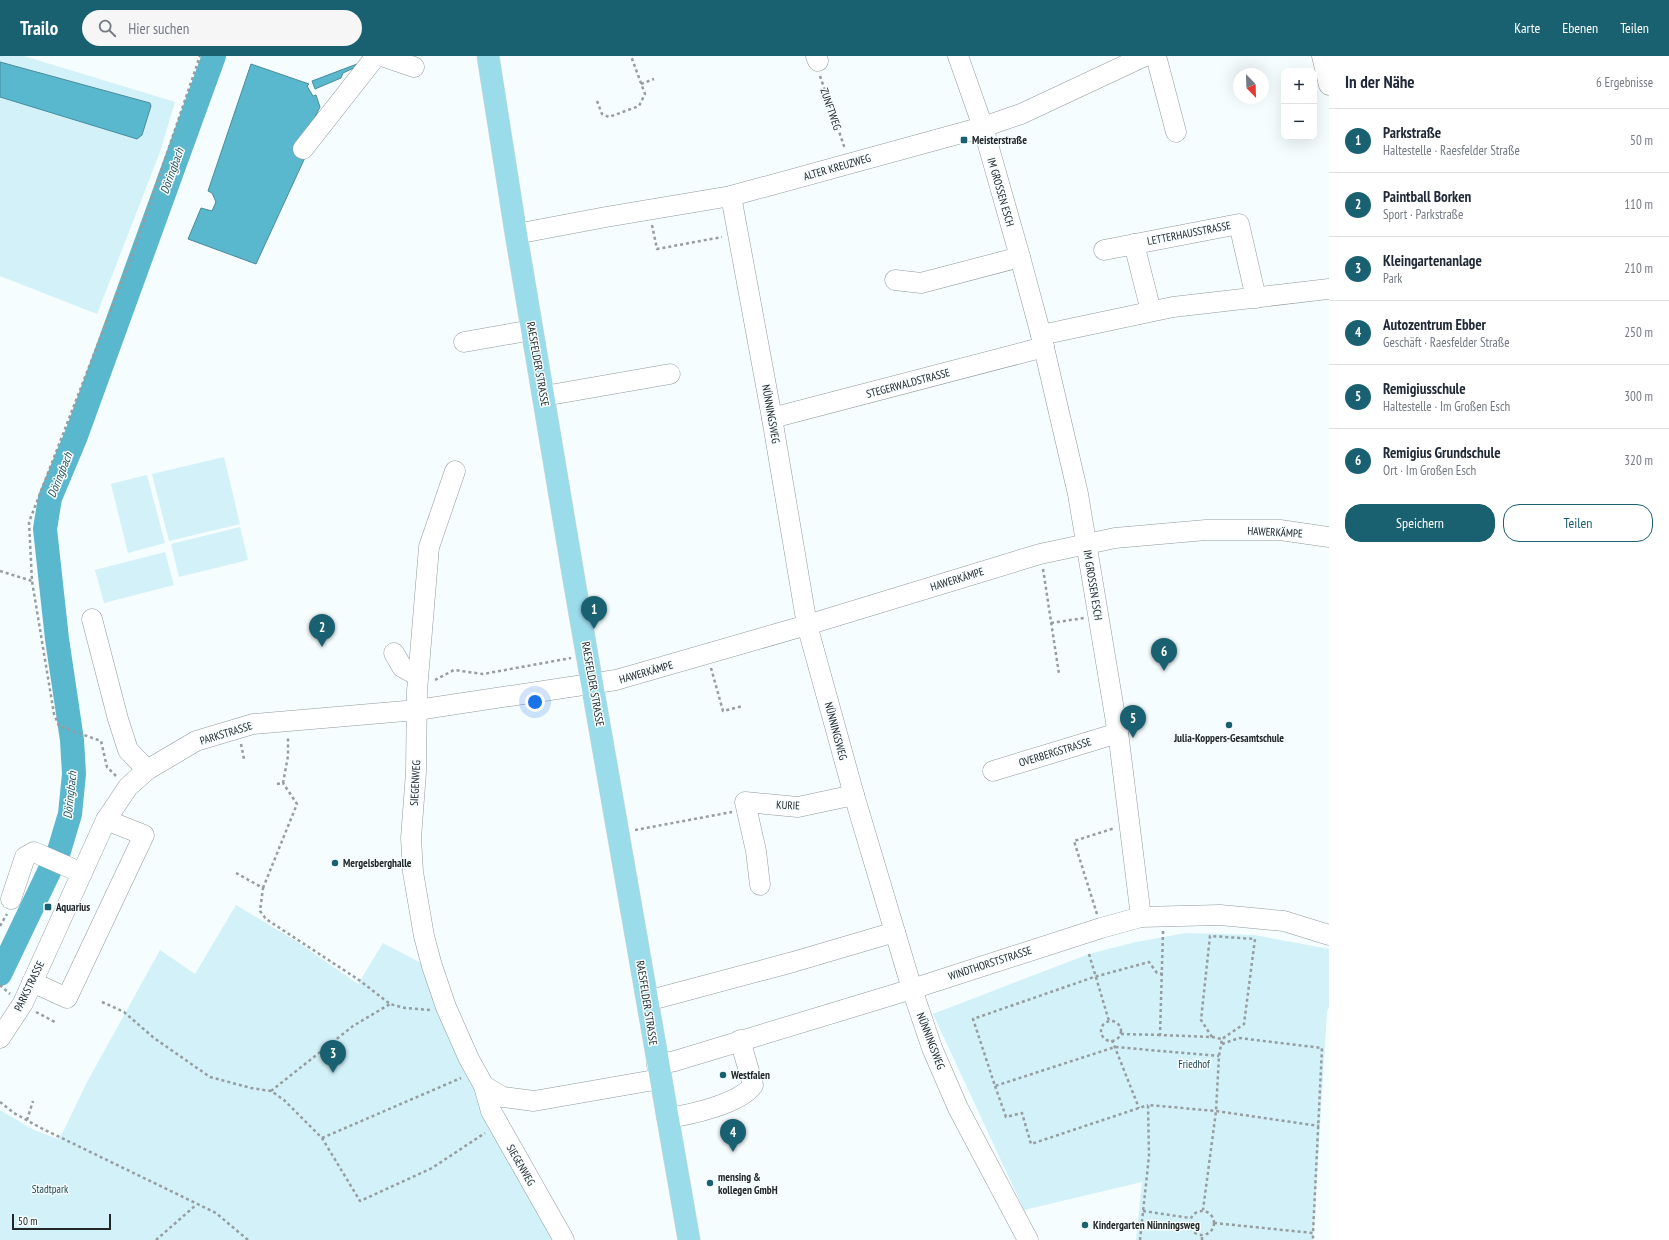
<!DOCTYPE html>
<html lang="de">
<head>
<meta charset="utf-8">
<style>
  :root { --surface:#fff; --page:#f6f6f7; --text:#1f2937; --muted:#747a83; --line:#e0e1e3; --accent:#196070 }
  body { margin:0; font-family:"PT Sans Narrow",sans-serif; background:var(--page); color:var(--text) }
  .controls { position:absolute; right:12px; top:12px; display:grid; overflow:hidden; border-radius:8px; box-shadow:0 4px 16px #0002 }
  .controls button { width:36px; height:36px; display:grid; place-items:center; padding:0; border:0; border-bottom:1px solid var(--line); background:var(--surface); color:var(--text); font:20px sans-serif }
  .compass { position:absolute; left:1233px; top:12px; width:36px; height:36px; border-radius:50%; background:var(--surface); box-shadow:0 4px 16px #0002; rotate:157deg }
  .scale { position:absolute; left:12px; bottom:10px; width:99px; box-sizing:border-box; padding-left:4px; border:2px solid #222627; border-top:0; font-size:11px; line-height:14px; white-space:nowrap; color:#222627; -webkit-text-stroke:3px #f6fdfe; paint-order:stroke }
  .you { position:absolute; left:535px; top:646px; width:14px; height:14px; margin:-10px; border:3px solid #fff; border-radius:50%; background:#1a73e8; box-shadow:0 0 0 6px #1a73e833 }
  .badge { display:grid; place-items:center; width:26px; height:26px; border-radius:50%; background:var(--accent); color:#fff; font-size:13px; font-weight:700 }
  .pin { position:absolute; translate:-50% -33px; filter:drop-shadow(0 1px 2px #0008) }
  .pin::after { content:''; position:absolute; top:21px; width:14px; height:12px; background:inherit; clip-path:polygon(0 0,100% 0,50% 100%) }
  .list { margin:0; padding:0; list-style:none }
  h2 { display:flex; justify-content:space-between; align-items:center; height:52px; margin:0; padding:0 16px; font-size:17px }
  h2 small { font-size:13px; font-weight:400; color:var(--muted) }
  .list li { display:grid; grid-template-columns:26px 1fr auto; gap:12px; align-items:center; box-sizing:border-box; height:64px; padding:0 16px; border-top:1px solid var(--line) }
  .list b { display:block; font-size:15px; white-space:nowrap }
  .list p { margin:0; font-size:13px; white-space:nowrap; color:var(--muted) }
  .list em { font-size:13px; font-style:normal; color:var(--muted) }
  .actions { display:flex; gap:8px; padding:12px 16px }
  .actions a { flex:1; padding:9px 0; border:1px solid var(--accent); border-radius:16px; text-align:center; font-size:14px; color:var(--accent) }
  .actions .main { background:var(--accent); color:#fff }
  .icon { flex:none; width:22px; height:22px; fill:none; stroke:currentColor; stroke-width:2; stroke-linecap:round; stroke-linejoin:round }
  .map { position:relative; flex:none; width:1329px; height:1184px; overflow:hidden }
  header { display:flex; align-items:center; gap:24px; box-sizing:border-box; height:56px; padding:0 20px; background:var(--accent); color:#fff }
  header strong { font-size:19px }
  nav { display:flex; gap:22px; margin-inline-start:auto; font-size:14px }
  .search { width:280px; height:36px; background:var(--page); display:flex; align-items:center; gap:10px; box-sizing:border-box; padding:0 14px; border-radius:22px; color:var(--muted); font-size:15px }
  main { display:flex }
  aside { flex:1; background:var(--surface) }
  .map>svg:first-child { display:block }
</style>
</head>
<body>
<header>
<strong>Trailo</strong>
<div class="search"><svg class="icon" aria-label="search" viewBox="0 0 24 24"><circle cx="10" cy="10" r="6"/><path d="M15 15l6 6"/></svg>Hier suchen</div>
<nav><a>Karte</a><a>Ebenen</a><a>Teilen</a></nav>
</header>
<main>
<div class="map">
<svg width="1329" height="1184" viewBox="0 0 1329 1184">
  <rect width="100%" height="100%" fill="#f6fdfe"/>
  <g fill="#d2f1f9">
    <path d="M0,0H24L175,46L160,96L97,258L0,220V41L137,83L150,47L0,6Z"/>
    <path d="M224,401L240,468L169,485L152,418Z"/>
    <path d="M147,419L165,487L128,497L111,428Z"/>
    <path d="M240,471L248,504L179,521L171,488Z"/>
    <path d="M165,496L174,529L104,547L95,514Z"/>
    <path d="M236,849L299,887L358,928L383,887L425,909L560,1184H0V1054L34,1074L58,1083L63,1076L86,1028L160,894L195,918Z"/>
    <path d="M1186,877L1254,879L1329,893V950L1327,956L1313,1184H1136L1142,1126L1024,1154L933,958L1089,898L1136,886Z"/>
  </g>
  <g fill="#59b7ce" stroke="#488c9c">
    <path d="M0,6L150,47L151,50L142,79L137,83L0,41Z"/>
    <path d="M251,8L309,28L307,30L313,40L316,39L320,51L300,91L308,95L256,208L188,183L201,152L212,155L216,146L212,137L208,135Z"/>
    <path d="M357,8L358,10L343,17L341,22L315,33L312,25Z"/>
  </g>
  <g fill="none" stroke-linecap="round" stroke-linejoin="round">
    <path stroke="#59b7ce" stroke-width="24" d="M0,918L59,795L70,758L74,718L72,684L57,583L45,473L50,442L76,380L214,0"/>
    <g stroke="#909a9d" stroke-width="21">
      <g id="minor">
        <path d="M382,0L414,11"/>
        <path d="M816,0L818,5"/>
        <path d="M958,0L983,71L1020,201L1041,279L1078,438L1119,684L1141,861"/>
        <path d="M1156,0L1176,76"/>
        <path d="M1322,0L1329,29"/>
        <path d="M303,93L376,0"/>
        <path d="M731,140L772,362L807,569L854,739L912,933L932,992L958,1052L1028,1184"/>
        <path d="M516,178L606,161L731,140L983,71L1021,58L1145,0"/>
        <path d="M1134,188L1151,255"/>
        <path d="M1104,194L1239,168L1256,242"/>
        <path d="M895,224L921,227L1020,201"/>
        <path d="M1041,279L1173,251L1329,233"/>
        <path d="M464,286L532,274"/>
        <path d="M544,340L670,318"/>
        <path d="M772,362L1044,291"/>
        <path d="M455,415L429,491L417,635L416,716L411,782L413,816L424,880L432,910L446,951L469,1003L484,1030L491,1055L564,1184"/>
        <path d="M92,563L118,663L128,694L147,714"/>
        <path d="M394,597L402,611L418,620"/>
        <path d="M993,715L1118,677"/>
        <path d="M760,829L756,795L745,746L798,751L854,739"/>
        <path d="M11,843L25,801L34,796L82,817"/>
        <path d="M32,926L67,942L144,779L106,764"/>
        <path d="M647,945L793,906L895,876"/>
        <path d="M0,982L23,947L106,764L128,731L147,714L196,685L253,668L417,654L616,624L807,569L1040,498L1087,488L1115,482L1206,474H1280L1329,481"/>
        <path d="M657,1009L675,1005L912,933L1101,872L1141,861L1220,859L1284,865L1329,879"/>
        <path d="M484,1030L503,1041L534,1045L660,1023"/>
        <path d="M667,1062C689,1059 740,1048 753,1029L740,984"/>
      </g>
    </g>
    <g stroke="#d7d8d8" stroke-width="23">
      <path id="major" d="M488,0L516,178L575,530L689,1184"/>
    </g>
    <g stroke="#979d9e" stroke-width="2.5" stroke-dasharray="3 3" stroke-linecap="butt">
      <path d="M820,20L845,93"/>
      <path d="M641,28L654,23"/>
      <path d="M597,45L602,58L609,61L639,50L645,38L631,0"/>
      <path d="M652,169L657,193L722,181"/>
      <path d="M1043,513L1059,618"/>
      <path d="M0,515L32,525"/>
      <path d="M1051,567L1084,562"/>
      <path d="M711,612L723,655L743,650"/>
      <path d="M435,624L454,614L483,618L571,602"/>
      <path d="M241,688L244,703"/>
      <path d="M116,720L107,711L101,685L59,670L54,658L32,525L29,466L133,197L200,0"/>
      <path d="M277,728L283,727L288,700V681"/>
      <path d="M635,774L732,756"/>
      <path d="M236,817L263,832L260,855L266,863L359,924L390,948L405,952L430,954"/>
      <path d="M263,832L297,748L283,727"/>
      <path d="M1097,858L1074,785L1115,772"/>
      <path d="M0,870L7,858"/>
      <path d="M1163,875L1160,979L1212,981L1222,983L1219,1000L1216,1055L1203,1154"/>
      <path d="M1089,898L1109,965"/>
      <path d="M1163,918L1157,917L1149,906L1094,921L973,963L995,1030L1115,991L1219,1000"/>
      <path d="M0,929L10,938"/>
      <path d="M102,946L124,956L154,982L210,1021L251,1032L271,1035L284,1044L322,1082L360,1145L432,1112L485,1077"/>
      <path d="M36,956L55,966"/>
      <circle cx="1111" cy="975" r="10"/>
      <path d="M1121,978L1160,979"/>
      <path d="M1212,981L1201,964L1210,880L1255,883L1244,968L1222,983"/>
      <path d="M1112,984L1139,1052"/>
      <path d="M1222,988L1239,982L1322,992L1313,1177"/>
      <path d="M995,1030L1006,1061L1022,1057L1031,1088L1148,1049"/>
      <path d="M271,1035L353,970L390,948"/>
      <path d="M0,1046L14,1057L41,1072L216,1157L248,1184"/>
      <path d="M27,1064L33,1045"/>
      <path d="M322,1082L461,1022"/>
      <circle cx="1202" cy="1167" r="12"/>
      <path d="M1143,1155L1190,1162"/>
      <path d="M1214,1167L1313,1177V1184"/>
      <path d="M156,1184L196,1149"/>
      <path d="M1140,1184L1149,1100L1148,1049L1216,1055L1319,1070"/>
      <path d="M1202,1184V1179"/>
    </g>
    <use href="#minor" stroke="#fff" stroke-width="20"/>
    <use href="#major" stroke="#9bdceb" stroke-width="22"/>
  </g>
  <g fill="#196070" stroke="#f6fdfe" stroke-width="1.5">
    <rect x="960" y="80" width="8" height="8" rx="2"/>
    <circle cx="1229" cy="669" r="4"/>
    <circle cx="335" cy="807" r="4"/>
    <rect x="44" y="847" width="8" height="8" rx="2"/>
    <circle cx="723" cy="1019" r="4"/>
    <circle cx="710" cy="1127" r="4"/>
    <circle cx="1085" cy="1169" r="4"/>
  </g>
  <g text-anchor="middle" stroke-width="3" stroke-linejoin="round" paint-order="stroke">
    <g font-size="11" fill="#222627" stroke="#f6fdfe">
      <text transform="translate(831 53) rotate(71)" y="4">ZUNFTWEG</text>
      <text transform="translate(837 111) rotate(-16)" y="4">ALTER KREUZWEG</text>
      <text transform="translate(1001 136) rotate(74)" y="4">IM GROSSEN ESCH</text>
      <text transform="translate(1189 177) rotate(-11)" y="4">LETTERHAUSSTRASSE</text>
      <text transform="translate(538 308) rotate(80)" y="4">RAESFELDER STRASSE</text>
      <text transform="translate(908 327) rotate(-15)" y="4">STEGERWALDSTRASSE</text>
      <text transform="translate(771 358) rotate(80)" y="4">NÜNNINGSWEG</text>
      <text transform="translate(1275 476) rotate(3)" y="4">HAWERKÄMPE</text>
      <text transform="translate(957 523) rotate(-17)" y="4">HAWERKÄMPE</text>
      <text transform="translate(1093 529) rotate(81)" y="4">IM GROSSEN ESCH</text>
      <text transform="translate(646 616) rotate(-16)" y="4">HAWERKÄMPE</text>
      <text transform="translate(593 628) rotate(80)" y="4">RAESFELDER STRASSE</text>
      <text transform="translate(836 675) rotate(75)" y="4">NÜNNINGSWEG</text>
      <text transform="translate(226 677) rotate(-17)" y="4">PARKSTRASSE</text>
      <text transform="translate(1055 696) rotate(-17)" y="4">OVERBERGSTRASSE</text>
      <text transform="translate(415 727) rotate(-87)" y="4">SIEGENWEG</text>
      <text transform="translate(788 749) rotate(2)" y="4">KURIE</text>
      <text transform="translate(990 907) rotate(-18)" y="4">WINDTHORSTSTRASSE</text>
      <text transform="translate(29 930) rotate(-64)" y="4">PARKSTRASSE</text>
      <text transform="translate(647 947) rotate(81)" y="4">RAESFELDER STRASSE</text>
      <text transform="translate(931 985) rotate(69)" y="4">NÜNNINGSWEG</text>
      <text transform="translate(521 1109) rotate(60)" y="4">SIEGENWEG</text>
    </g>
    <g font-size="11" font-weight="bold" fill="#222627" stroke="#f6fdfe" text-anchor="start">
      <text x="972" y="88">Meisterstraße</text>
      <text x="1229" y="686" text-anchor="middle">Julia-Koppers-Gesamtschule</text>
      <text x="343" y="811">Mergelsberghalle</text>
      <text x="56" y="855">Aquarius</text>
      <text x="731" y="1023">Westfalen</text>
      <text x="718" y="1125">mensing &amp;<tspan x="718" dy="13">kollegen GmbH</tspan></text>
      <text x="1093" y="1173">Kindergarten Nünningsweg</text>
    </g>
    <g font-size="11" fill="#1d4752" stroke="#f6fdfe">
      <text x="1194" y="1012">Friedhof</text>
      <text x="50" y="1137">Stadtpark</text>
    </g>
    <g font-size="12" font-style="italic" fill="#27515c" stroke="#f6fdfe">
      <text transform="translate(172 115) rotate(-70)" y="4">Döringbach</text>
      <text transform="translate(60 419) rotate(-68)" y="4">Döringbach</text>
      <text transform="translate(70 739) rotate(-84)" y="4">Döringbach</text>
    </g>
  </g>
</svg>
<div class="controls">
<button>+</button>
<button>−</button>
</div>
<svg class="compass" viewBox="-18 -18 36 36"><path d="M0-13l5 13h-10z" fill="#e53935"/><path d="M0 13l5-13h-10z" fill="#747a83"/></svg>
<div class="scale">50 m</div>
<div class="you"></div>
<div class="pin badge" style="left:594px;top:573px">1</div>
<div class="pin badge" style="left:322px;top:591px">2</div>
<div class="pin badge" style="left:333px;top:1017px">3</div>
<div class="pin badge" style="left:733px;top:1096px">4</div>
<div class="pin badge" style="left:1133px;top:682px">5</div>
<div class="pin badge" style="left:1164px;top:615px">6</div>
</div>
<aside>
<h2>In der Nähe<small>6 Ergebnisse</small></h2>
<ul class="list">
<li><span class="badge">1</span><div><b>Parkstraße</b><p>Haltestelle · Raesfelder Straße</p></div><em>50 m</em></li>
<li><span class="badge">2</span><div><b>Paintball Borken</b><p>Sport · Parkstraße</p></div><em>110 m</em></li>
<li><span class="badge">3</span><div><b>Kleingartenanlage</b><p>Park</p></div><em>210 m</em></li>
<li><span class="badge">4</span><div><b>Autozentrum Ebber</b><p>Geschäft · Raesfelder Straße</p></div><em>250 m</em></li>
<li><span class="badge">5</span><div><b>Remigiusschule</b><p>Haltestelle · Im Großen Esch</p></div><em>300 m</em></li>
<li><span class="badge">6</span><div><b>Remigius Grundschule</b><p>Ort · Im Großen Esch</p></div><em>320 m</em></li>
</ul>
<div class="actions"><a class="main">Speichern</a><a>Teilen</a></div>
</aside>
</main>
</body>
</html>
